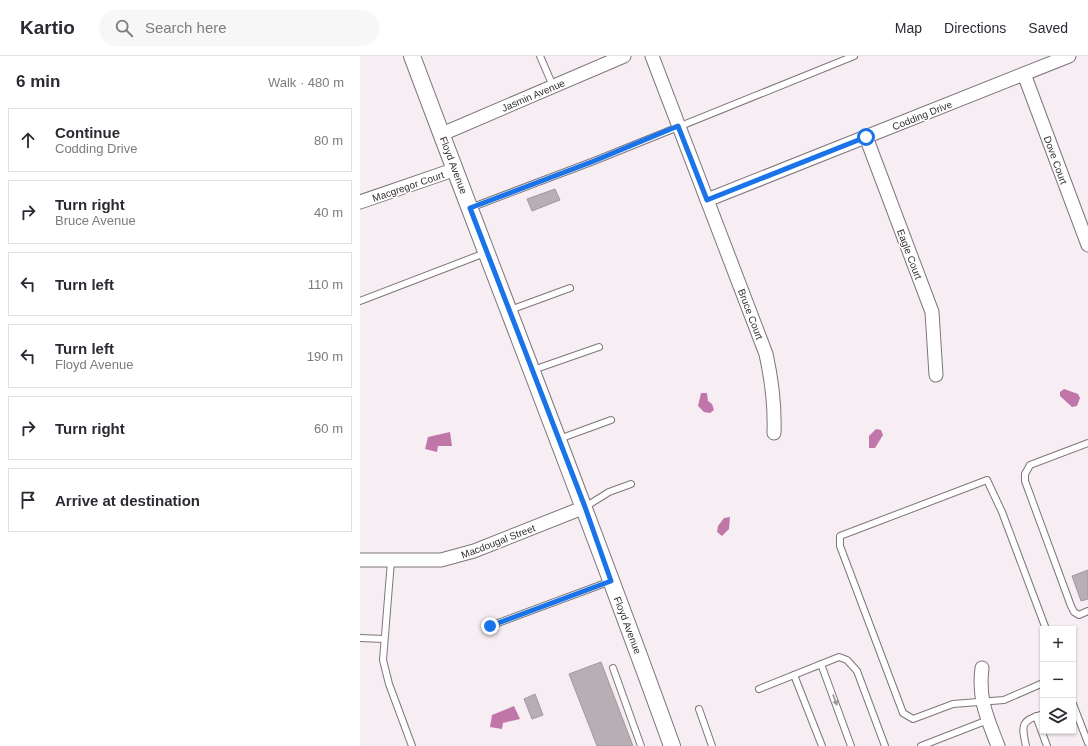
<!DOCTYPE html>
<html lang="en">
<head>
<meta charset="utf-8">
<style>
  :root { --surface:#fff; --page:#f7f7f7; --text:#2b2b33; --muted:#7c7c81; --line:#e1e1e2 }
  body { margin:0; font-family:Arial,sans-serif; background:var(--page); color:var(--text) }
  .controls { position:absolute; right:12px; bottom:12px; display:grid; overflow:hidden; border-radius:0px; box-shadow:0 1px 3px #0004 }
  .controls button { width:36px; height:36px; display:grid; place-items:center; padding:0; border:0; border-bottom:1px solid var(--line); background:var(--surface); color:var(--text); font:20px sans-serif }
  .stop { position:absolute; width:12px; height:12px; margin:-9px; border:3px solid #1a73e8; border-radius:50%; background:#fff }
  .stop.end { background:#1a73e8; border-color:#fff; box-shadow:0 1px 4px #0008 }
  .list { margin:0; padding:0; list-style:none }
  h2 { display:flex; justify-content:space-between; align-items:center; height:52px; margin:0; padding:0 16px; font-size:17px }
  h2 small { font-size:13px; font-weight:400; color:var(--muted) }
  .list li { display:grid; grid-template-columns:26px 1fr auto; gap:12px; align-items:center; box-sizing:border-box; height:64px; margin:0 8px 8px; padding:0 8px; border:1px solid var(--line); border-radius:0px }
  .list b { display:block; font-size:15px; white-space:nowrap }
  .list p { margin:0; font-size:13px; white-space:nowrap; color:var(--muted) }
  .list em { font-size:13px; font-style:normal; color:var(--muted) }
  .icon { flex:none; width:22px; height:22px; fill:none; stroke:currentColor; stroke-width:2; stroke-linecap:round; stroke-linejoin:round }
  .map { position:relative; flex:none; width:728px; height:690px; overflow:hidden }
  header { display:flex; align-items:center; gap:24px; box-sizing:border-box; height:56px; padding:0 20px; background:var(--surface); border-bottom:1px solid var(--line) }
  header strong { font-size:19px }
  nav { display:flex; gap:22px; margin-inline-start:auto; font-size:14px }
  .search { width:280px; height:36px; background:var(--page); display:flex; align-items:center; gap:10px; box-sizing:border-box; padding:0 14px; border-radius:22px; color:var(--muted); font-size:15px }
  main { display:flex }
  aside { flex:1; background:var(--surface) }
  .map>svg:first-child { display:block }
</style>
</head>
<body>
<header>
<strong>Kartio</strong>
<div class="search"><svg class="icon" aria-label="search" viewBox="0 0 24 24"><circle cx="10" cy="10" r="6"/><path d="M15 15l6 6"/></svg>Search here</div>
<nav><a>Map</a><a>Directions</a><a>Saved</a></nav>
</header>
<main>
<aside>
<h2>6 min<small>Walk · 480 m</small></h2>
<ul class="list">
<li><svg class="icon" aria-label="ahead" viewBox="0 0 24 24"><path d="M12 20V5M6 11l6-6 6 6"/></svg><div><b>Continue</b><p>Codding Drive</p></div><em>80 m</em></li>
<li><svg class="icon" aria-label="right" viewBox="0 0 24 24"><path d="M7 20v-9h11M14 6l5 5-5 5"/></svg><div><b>Turn right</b><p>Bruce Avenue</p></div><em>40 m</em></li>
<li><svg class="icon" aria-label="left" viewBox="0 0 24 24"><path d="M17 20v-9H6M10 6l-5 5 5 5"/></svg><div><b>Turn left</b></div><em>110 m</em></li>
<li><svg class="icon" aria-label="left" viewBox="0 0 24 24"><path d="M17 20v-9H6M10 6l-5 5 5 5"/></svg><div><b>Turn left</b><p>Floyd Avenue</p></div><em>190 m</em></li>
<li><svg class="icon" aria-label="right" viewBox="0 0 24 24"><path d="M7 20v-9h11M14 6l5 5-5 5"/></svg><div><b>Turn right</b></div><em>60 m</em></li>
<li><svg class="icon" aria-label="arrive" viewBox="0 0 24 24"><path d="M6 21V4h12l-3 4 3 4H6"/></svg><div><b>Arrive at destination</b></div></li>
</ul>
</aside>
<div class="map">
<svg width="728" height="690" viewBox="0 0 728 690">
  <rect width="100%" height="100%" fill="#f7eef3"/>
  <g fill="#c176aa">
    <path d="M704,333L718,338L720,342L717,350L712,351L700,340V336Z"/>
    <path d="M341,337H347L348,345L352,348L354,354L350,357L344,356L338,350Z"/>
    <path d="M516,373L521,374L523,379L515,392H509V380Z"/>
    <path d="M90,376L92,390H78L77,396L65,393L68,381Z"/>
    <path d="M370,461L369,473L362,480L357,476L358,470L364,462Z"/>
    <path d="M154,650L160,663L143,667L142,673L130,671L132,659Z"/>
  </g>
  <g fill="#b8afb5" stroke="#a1999e">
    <path d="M195,133L200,144L172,155L167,143Z"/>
    <path d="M728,514V543L721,545L712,520Z"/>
    <path d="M241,606L273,690H237L209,618Z"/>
    <path d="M175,638L183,659L172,663L164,643Z"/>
  </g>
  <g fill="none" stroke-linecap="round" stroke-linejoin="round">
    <g stroke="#7e757b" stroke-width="8">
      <g id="service">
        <path d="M180,0L193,30"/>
        <path d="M110,152L234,105L494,0"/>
        <path d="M0,245L125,197"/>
        <path d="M150,254L210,232"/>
        <path d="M173,314L239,291"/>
        <path d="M199,383L251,364"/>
        <path d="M728,387L670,409L665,418V425L711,550L714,556L719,559L728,555"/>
        <path d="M225,451L249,436L271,428"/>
        <path d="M31,505L23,604L29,628L52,690"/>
        <path d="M130,570L251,525"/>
        <path d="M0,582L24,583"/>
        <path d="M461,608L491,690"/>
        <path d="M253,612L281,690"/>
        <path d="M434,619L462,690"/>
        <path d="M683,627L644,644L593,648L553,663L543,657L480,490V480L627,424L642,456L686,573"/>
        <path d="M399,633L479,601L487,604L497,615L525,690"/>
        <path d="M713,648L728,687"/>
        <path d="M339,653L352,690"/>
        <path d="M676,660L687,690"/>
        <path d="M561,690L628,664"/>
        <path d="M666,690C661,668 661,665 683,658"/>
      </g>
    </g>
    <g stroke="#7e757b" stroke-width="15">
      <g id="minor">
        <path d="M292,0L406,298C412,325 415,349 414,377"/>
        <path d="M664,18L728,189"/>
        <path d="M82,78L264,0"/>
        <path d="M506,81L572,256L576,319"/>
        <path d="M347,144L709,0"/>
        <path d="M0,146L96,113"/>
        <path d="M0,504H81L114,495L225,451"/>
        <path d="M622,612C618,644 627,661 638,690"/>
      </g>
    </g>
    <g stroke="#7e757b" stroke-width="18">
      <path id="tertiary" d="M52,0C138,230 229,459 312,690"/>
    </g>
    <use href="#service" stroke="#fff" stroke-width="6"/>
    <use href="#minor" stroke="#fff" stroke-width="13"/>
    <use href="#tertiary" stroke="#fff" stroke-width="16"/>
  </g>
  <defs><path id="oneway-solid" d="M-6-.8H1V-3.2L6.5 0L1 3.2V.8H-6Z"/></defs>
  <use fill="#989798" href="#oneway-solid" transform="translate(475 644) rotate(70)"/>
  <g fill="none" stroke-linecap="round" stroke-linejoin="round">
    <path stroke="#1a73e8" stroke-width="5" d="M130,570L251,525L225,451L110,152L234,105L318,70L347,144L506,81"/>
  </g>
  <g text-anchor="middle" stroke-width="3" stroke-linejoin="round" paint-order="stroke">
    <g font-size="10" fill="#322f31" stroke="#fff">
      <text transform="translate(173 39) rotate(-23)" y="4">Jasmin Avenue</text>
      <text transform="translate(562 59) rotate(-22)" y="4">Codding Drive</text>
      <text transform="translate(696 104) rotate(70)" y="4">Dove Court</text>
      <text transform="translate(94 109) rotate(69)" y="4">Floyd Avenue</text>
      <text transform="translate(48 130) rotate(-19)" y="4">Macgregor Court</text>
      <text transform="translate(550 198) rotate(69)" y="4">Eagle Court</text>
      <text transform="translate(391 258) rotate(69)" y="4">Bruce Court</text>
      <text transform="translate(138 485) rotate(-21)" y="4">Macdougal Street</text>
      <text transform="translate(268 569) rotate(69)" y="4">Floyd Avenue</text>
    </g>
  </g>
</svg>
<div class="controls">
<button>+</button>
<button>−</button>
<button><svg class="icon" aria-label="layers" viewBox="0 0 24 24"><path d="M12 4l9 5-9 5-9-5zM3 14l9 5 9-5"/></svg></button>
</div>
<div class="stop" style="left:506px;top:81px"></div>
<div class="stop end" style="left:130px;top:570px"></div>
</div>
</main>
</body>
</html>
